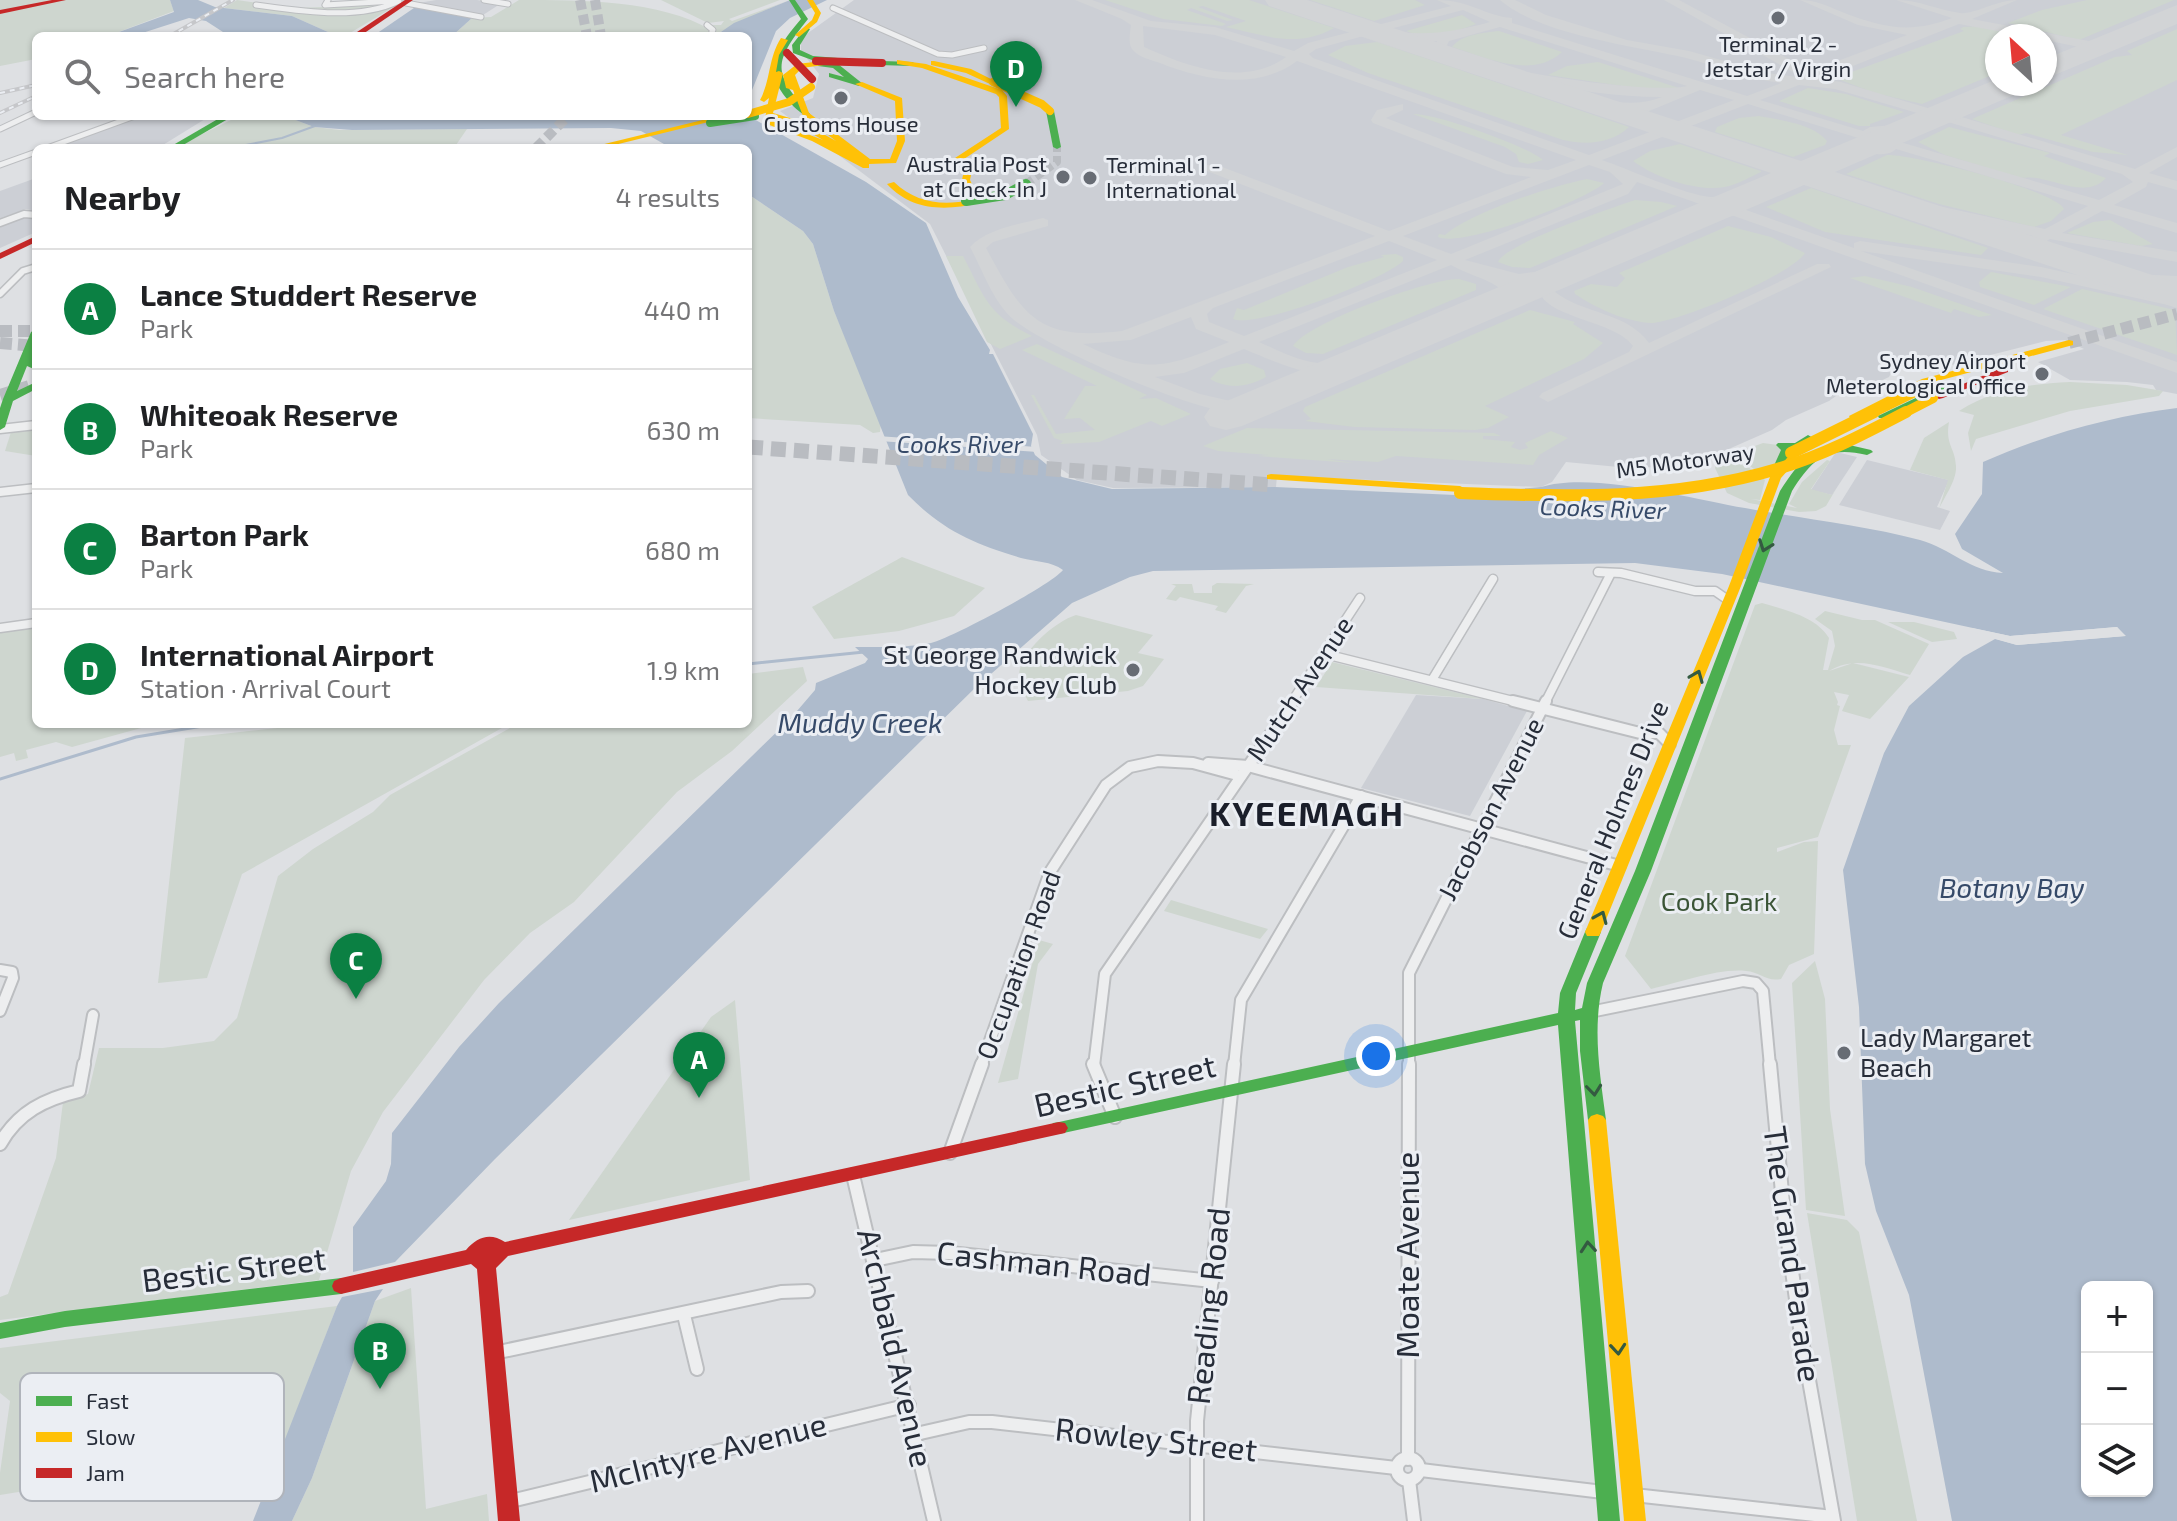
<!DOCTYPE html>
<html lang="en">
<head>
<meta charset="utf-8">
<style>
  :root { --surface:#fff; --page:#f2f2f2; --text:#202124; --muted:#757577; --line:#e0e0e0; --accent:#0b8043 }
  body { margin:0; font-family:"Exo 2",sans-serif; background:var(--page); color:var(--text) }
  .controls { position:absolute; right:24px; bottom:24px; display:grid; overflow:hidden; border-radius:12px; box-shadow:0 2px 6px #0004 }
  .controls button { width:72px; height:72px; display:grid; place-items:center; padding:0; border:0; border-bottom:2px solid var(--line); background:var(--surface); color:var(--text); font:40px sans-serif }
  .compass { position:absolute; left:1985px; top:24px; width:72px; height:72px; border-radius:50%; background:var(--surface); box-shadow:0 2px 6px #0004; rotate:334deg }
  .you { position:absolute; left:1376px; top:1056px; width:28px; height:28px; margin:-20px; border:6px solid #fff; border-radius:50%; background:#1a73e8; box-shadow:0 0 0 12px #1a73e833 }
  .badge { display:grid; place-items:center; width:52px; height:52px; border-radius:50%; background:var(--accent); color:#fff; font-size:26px; font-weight:700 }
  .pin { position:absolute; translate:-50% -66px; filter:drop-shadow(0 2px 4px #0008) }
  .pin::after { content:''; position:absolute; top:42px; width:28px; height:24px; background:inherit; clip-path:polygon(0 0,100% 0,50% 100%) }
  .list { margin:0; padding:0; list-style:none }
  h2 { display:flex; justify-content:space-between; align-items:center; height:104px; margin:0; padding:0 32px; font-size:34px }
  h2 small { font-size:26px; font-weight:400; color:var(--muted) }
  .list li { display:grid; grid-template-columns:52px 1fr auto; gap:24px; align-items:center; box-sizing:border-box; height:120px; padding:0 32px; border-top:2px solid var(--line) }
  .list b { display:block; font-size:30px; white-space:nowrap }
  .list p { margin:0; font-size:26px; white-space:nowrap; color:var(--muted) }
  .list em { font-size:26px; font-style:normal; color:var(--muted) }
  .icon { flex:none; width:44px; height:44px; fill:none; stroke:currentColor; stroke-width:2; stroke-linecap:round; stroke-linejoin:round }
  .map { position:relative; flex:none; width:2177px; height:1521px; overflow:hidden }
  .search { position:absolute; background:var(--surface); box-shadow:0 2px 6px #0004; left:32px; top:32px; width:720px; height:88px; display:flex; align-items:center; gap:20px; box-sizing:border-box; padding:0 28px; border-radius:12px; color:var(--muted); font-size:30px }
  .panel { position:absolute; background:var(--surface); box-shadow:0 2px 6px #0004; left:32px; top:144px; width:720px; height:584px; border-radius:12px }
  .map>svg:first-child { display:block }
</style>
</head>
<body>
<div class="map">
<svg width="2177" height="1521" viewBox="0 0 2177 1521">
  <rect width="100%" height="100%" fill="#dee0e3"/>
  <g fill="#cccfd5" fill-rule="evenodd">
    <path d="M436,0H477L500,4L483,15L418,3Z"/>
    <path d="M854,0H2177V394L2156,390L2153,385L2127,382L2070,380L2038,362L2084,349L2065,340L2046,341L1947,366L1920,358L1903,359L1895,365L1889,377L1870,386L1857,381L1829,401L1786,420L1772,430L1690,466L1629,468L1566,462L1552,482L1541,487L1277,476L1276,487L1113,488L1077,480L1041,455L1037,435L930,224L780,111L813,98L819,74L801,51V38ZM1997,36H2045V84H1997Z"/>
    <path d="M143,116H210L158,148H54Z"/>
    <path d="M36,178V211L26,209L0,219V191Z"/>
    <path d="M26,217L36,219V232L0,248V227Z"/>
    <path d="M1836,452L1857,457L1832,495L1811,490Z"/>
    <path d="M1867,460L1949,480L1937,507L1950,511L1940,530L1839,505Z"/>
    <path d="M1416,695L1483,699L1527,711L1470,816L1361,788Z"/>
  </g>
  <g fill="#ced6cf">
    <path d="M0,0H170L174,11L108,36H36V59L0,66Z"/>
    <path d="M237,0L292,8L389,5L402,2L345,36H337L292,16L224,8Z"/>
    <path d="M519,0C582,0 660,0 711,30L708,36H452L472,18L491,17Z"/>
    <path d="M661,0H780L729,19L732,21L790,0C763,10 738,25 712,36L716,31L711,25H721L724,21L708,23Z"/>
    <path d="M1105,0H1249L1334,28C1297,49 1264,35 1226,27L1246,21L1203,6L1198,7L1233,20L1227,21L1191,8L1187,10L1226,24L1222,26L1163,19Z"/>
    <path d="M1310,0H1415L1425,5L1374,21Z"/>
    <path d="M2087,0H2174L2079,40L2008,23L2042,10Z"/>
    <path d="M1462,15L1476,24C1456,32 1426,40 1406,31Z"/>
    <path d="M1980,26L2028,36H1997V73L1922,104L1875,93L1835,78L1964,31L1960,29L1963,27Z"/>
    <path d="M2177,29V80L2061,135L2128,155L2093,152L2026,133L2018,135L1972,119L2115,57L2132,55L2127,51Z"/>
    <path d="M1499,31L1562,52C1532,80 1485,57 1452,47C1462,34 1483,33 1499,31Z"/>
    <path d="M1377,42L1629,127C1611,144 1586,145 1563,140L1368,73L1328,55L1345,46Z"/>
    <path d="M1598,62L1682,89L1656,91L1548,75L1567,66Z"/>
    <path d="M1808,88L1846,94L1904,112L1870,124V126H1859L1779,101Z"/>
    <path d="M1413,114C1435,113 1527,146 1543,160L1528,164L1519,162L1516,154L1505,147Z"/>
    <path d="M239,116H285L314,127L340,130L467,129L456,145L432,148H174Z"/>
    <path d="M1759,116C1780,120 1814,124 1827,141L1825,145L1793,157L1715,132L1717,127L1739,118Z"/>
    <path d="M1949,127L2050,153L2044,156L2106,178C2084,202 2047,173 2021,178L1945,155L1918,142Z"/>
    <path d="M1680,144L1761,171V172C1750,177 1736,185 1725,187C1697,192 1656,178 1633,161L1650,151Z"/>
    <path d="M1887,155C1912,154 2055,190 2064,209L2051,221L2034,227L1939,204L1846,174Z"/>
    <path d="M1587,179L1604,183C1585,201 1461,248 1438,237L1439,234L1445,235C1472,212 1552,186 1587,179Z"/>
    <path d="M1811,188L1988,248L1981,255L1825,232L1766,207Z"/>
    <path d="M748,194L803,231L813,244L834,311L881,423L880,432L873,433L860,425L748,418Z"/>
    <path d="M1635,200L1661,202L1677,206L1530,268L1512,267L1498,262C1504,244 1612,208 1635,200Z"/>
    <path d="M2110,220L2153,244L2141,246L2067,233L2093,222Z"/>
    <path d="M1728,226L1771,237L1805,253C1793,274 1675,324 1650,323C1624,321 1596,308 1575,294L1574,291L1591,284L1617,287L1625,278L1619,273Z"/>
    <path d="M1396,254L1403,257V261C1384,280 1256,329 1233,319L1237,308L1244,310L1348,267L1384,257L1381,255Z"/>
    <path d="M946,256H963C985,298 987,314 1032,336L1000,349L987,342Z"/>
    <path d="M1991,272L2071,287L2034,305L1980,287L1979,282Z"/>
    <path d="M1865,276L1912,287L1992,315L1979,317L1954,309L1951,313L1850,278Z"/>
    <path d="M1459,279L1476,284V290L1323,354L1306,353L1293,346C1306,323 1431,278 1459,279Z"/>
    <path d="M2082,289L2175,310L2177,355L2043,309Z"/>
    <path d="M1530,310L1575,322L1573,324L1603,343L1584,359L1485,406L1509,417L1488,428L1475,430L1354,427L1305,421L1311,419L1303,411L1305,407Z"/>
    <path d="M1037,344L1147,395L1139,399L1156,398L1191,414L1162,426L1151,421L1099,442L1060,444L1063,441L1054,438L1031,395H1034L1056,434L1095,430L1080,418L1064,419L1085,386H1097L1022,350Z"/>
    <path d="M1247,363L1264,370L1266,377C1248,387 1229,390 1210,379L1220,369Z"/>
    <path d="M2070,382L2127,385L2163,391L2159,396L2070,411L1976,439L1971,451L1968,433L1974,415L1959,411C1994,389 2029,384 2070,382Z"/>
    <path d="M1949,422C1945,445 1955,447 1956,466C1957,480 1945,496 1939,509L1948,480L1910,470L1924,438Z"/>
    <path d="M1247,428L1494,433L1501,436H1483V439L1515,442L1511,447L1520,450L1528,448L1525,443L1551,431L1568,438L1539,455L1533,465L1396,456L1378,462L1326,459L1354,463L1257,456L1268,455L1218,451L1203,446Z"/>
    <path d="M36,429V456L5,451L11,432Z"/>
    <path d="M1763,443L1778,445L1784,451L1766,478L1750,466L1723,459L1748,467L1765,480L1760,500L1751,499L1797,508L1789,504L1802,482L1827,460L1830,461L1811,489L1832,495L1836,489L1826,506L1816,511L1799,512L1749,503L1727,493L1715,468L1717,460Z"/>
    <path d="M902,557L985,588L954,616L899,631L834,639L812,607Z"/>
    <path d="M1217,583L1254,584L1246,586L1226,613L1215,610L1218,606L1180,597L1176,601L1166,599L1176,586L1171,584H1192L1194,593H1212V586Z"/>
    <path d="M1762,603C1785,610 1816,616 1829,638L1823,670H1828L1835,646L1832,631L1815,619L1825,611L1862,620H1875L1929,644L1910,675C1881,667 1857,655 1829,671L1853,663L1909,677L1870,719L1842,711L1849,695L1834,692L1838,702L1837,705L1840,706L1834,730L1838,745H1851L1818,837L1777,848V852L1804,842L1818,841L1814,954L1789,965L1781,979C1766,982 1760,972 1746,971C1719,968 1678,983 1651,989L1625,956L1755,605Z"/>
    <path d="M1076,615L1153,635L1138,653L1164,659L1143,686L1128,691L1028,701C1024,693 1019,685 1019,676C1019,652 1056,621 1076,615Z"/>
    <path d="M1888,622H1914L1954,632L1957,639L1932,642Z"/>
    <path d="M36,628V724H102L125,728L152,725L72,747L56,742L26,750L28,758L16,761L14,753L0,757V633Z"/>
    <path d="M1332,662L1483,699L1316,687Z"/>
    <path d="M803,667L807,681L732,751L677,792L574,902L530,933L484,980L383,1112L351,1171L319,1280L0,1320V1297L8,1294L56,1158L63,1102L88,1094L99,1048H163L214,1041L237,1018L278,876L313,849L373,812L390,795L517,724H748V674Z"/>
    <path d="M314,724H509L242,874L207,978L158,983L185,738Z"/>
    <path d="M1171,900L1268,929L1260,939L1164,911Z"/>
    <path d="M1039,940L1053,944L1038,964L1018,1079L998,1083Z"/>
    <path d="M1815,961L1825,999L1830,1109L1845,1216L1806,1210L1792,983Z"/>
    <path d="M735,1000L750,1180L569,1220L711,1017Z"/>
    <path d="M1807,1213L1847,1220L1859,1232L1917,1521H1857Z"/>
    <path d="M411,1288L426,1509L487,1494L489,1521H292L312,1478L375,1301Z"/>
    <path d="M337,1306L282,1449L0,1495V1473L10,1401L0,1393V1348Z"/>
  </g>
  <g fill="#aebbcc" fill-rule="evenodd">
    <path d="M170,0H198L215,7L292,16L337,36H236L223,32L206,21L189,18L133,36H108L174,12Z"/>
    <path d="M790,0H827L790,18L776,31L748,100V36H715L734,23Z"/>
    <path d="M414,8H421L472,18L452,36H373Z"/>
    <path d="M285,116H744L754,119L866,182L926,223L958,297L990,350L989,354H993L1033,434L1031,446L1035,455L1062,477L1112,489L1275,487L1455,495L1541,487C1591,471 1692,499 1745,508C1803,519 1863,525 1920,540C1950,548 1971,572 2003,573L1962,549L1955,534L1982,494L1983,462C2043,435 2112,416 2177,408V1521H1952L1909,1295L1876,1211L1865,1164L1859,1007L1843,870L1884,753L1909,706L1963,657L1995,639L2017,645L2125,636L2117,627L2010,636L1722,574L1635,563L1153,571L1130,577L1072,603L975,688L495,1159L395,1262L353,1272V1227L386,1181L391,1164L392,1133L459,1047L499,1003L791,718L815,690L816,683L865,663L868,659L855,647C880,647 906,648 931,643C950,639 1051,585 1063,570C1051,561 1036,562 1021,558C974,544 942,530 908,495L834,311L813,244L803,231L748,194V148H671L641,131L611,128L352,130L314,127ZM2087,1287H2147V1491H2087Z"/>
    <path d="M383,1289L375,1301L312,1478L292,1521H253L337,1306L342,1297Z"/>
  </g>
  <g fill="#dee0e3">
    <path d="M877,436L1036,447L1038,452L879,441Z"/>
    <path d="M2117,627L2126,636L2017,645L1972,632V628L2010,636Z"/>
  </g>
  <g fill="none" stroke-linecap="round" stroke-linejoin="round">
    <path stroke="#aebbcc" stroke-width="2" d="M230,148L282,138L315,126"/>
    <g stroke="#aebbcc" stroke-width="3">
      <path d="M748,664L864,652"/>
      <path d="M0,779L136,737L215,724"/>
    </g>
    <g fill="#d2d4d6" fill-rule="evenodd">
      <path d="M1075,0H1092L1151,21L1215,27L1294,51L1308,43L1451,6L1437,0C1470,0 1485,16 1512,18V23L1747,96L1781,83C1749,79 1718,66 1686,58C1634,46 1540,35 1500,0H1515L1546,15L1627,40L1689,51L1767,73L1797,77L1800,76L1664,0H1679L1811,71L1907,35L1858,25L1800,0C1816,0 1827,6 1842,12C1884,28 1910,34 1952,18L1896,0C1919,0 1938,10 1960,13C1973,15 1997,0 2017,0L1972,19L2089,41L2114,36L2120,40L2089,49L2045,40V36H2024L1959,24L1820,79L1841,82L1941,112L1963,100H1973V106L1955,115L2135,169L2177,147V157L2149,173L2177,181V190L2148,182L2146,187L2114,205L2177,223V233L2102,211L2062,233L2177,252V262L2050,239L2043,243L2085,261L2087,264L2079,269L2030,249L2027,241L2033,236L1921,211L1774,168L1772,165L1779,161L1929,204L2045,229L2088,206L1896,149C1887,158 1871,152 1858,155C1846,158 1838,166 1826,164V158L1856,147L1884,146L1748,104L1678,131L1718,140V146L1662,137L1602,160C1628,169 1686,195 1710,197C1727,198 1744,187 1759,190V196L1732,205L1854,248V243L1860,241L2041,267L2177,297V307L2041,277L1861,251L2177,362V373L1734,216L1709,218L1683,229H1673V223L1714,209L1637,182L1628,194L1465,260L1519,274L1582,266V272L1557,283L1555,292C1583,314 1627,312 1649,343L1817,264H1829L1831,267L1548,402L1539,397L1542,393L1629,352L1633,346C1614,319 1542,319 1538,287L1542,281L1512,282L1517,292C1510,303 1495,313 1481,310L1479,306L1499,295L1498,287C1483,277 1466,274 1451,265L1259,342C1284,353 1311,368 1338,362C1351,360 1361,350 1374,353L1377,357L1374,361C1317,383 1298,371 1244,349L1184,373L1155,377L1200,394L1239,403L1280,389L1289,394C1279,405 1254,414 1239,413C1195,413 1048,348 1014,320C993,302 983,271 970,247C986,229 1020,224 1043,218L1048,220V226L993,242L986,248C1023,317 1038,341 1122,331L1375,236L1207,171V165H1217L1389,231L1531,177L1506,174L1373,123L1371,120L1377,110L1403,104V110L1386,118L1513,167L1548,170L1576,160L1297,61C1257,91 1203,80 1160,63C1151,60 1138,57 1132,49C1128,43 1130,33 1131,25L1122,19ZM1463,10L1490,22C1454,32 1423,37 1386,30ZM1143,26L1215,35L1286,57C1244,88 1186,66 1144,47ZM1500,27L1687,86C1652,95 1471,69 1446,47L1449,41ZM1371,34L1413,43L1437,41L1430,51L1432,54C1504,76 1585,97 1662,97C1636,107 1610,102 1584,96L1577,100L1613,111H1628L1632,120L1647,125L1654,121L1642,114L1700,90L1734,100L1589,155L1313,58L1309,54L1316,49ZM1799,85L1835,89L1924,115L1903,124L1870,127L1863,131L1760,100ZM1938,119L2122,174L2133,182L2099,200L1876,135L1906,132ZM1589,165L1610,172L1623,184L1451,254L1403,236ZM1389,241L1437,260L1244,336L1209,322L1207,314L1213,308ZM1191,317L1196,329L1229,342C1165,368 1148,375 1083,344L1131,340Z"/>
      <path d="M2132,274L2177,276V286L2126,282V276Z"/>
    </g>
    <g fill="#d2d4d6" fill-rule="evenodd">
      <path d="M1265,0H1307L1801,161L1997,79V84H2028L2023,91L1835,172L2177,283V308L1804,185L1242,426L1226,430L1210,426L1204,417L1210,408L1771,173L1269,6Z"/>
      <path d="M2177,5V24L2045,79V59Z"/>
    </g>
    <path stroke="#b9bcc1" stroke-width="8" stroke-dasharray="8 4" stroke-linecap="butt" d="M1026,184L1057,162V147"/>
    <path stroke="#b9bcc1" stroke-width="10" stroke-dasharray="10 5" stroke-linecap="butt" d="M1026,184L1029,182"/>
    <g stroke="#b9bcc1" stroke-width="10" stroke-dasharray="10 5" stroke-linecap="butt">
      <path d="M580,0L587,36"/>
      <path d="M595,0L601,36"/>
      <path d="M536,148L568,116"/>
    </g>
    <g stroke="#b9bcc1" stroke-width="12" stroke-dasharray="12 6" stroke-linecap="butt">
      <path d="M0,331H36"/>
      <path d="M0,343L36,346"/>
      <path d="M2069,343L2177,314"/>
      <path d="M0,395L36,384"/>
    </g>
    <path stroke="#b9bcc1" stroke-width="15" stroke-dasharray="15 8" stroke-linecap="butt" d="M748,447L1273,485"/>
    <g stroke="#bcbec1" stroke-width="7">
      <g id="street-far4">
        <path d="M328,0L325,5L395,1"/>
        <path d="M484,0L508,4"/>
        <path d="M406,3L481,17"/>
        <path d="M256,5C300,11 358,21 399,1"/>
        <path d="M833,8L938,54L952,55L984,48"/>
        <path d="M707,25L713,30L710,36"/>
        <path d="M0,129L36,112"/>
        <path d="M47,148L135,116"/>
        <path d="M443,148H532"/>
        <path d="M0,165L36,152"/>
      </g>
    </g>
    <g stroke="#bcbec1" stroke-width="9">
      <g id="street-far3">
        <path d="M0,223L24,214L36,215"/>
        <path d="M0,294L23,271L36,267"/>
      </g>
    </g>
    <g stroke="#bcbec1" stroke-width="11">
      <g id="street-far2">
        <path d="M0,429L36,425"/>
        <path d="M0,492L36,488"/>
        <path d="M1598,572L1621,573L1695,591H1715L1728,600"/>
        <path d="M0,628L36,623"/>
        <path d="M1325,654L1521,703"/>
        <path d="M1432,680L1493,579"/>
        <path d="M1291,703L1360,598"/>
        <path d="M1545,703L1610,575"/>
      </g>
    </g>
    <g stroke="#bcbec1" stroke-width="14">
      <g id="street-far1">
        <path d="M1513,701L1640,733H1659L1670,744"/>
        <path d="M1208,763L1248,766L1620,866"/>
        <path d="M0,970L12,972L13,978L0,1011"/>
        <path d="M1590,1012L1743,981L1756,983L1763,991L1770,1066"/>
        <path d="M84,1066L93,1015"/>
        <path d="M981,1066L1050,872L1106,785L1130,767L1158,761L1193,763L1241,776"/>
        <path d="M1094,1066L1105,974L1293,701"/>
        <path d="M1234,1066L1241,1000L1361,796"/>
        <path d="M1409,1066V973L1546,701"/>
      </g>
    </g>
    <g stroke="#bcbec1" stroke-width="16">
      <g id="street">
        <path d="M1093,1064L1115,1117"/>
        <path d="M1770,1064L1784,1214L1801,1335L1834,1521"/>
        <path d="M0,1144C18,1112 45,1099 79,1091L84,1064"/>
        <path d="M950,1153L982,1064"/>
        <path d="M853,1175L934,1521"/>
        <path d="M875,1260L913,1252L950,1253L1212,1281"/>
        <path d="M684,1315L697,1369"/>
        <path d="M494,1353L781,1292L808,1291"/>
        <path d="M916,1434L969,1422H992L1396,1468"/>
        <circle cx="1408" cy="1469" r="11"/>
        <path d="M1408,1459L1409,1064"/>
        <path d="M1421,1470L1603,1492"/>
        <path d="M1409,1480L1414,1521"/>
        <path d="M1634,1495L1833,1517"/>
        <path d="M507,1502L909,1405"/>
        <path d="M1197,1521V1421L1234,1064"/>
      </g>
    </g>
    <use href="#street-far4" stroke="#edeeef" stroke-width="5"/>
    <use href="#street-far3" stroke="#edeeef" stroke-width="6"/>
    <use href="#street-far2" stroke="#edeeef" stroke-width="8"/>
    <use href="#street-far1" stroke="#edeeef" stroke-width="10"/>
    <use href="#street" stroke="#edeeef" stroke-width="12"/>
    <g fill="#4caf50" fill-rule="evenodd">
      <path d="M789,0H795L808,19C773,63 772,72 810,114L806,116C797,111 789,102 783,94C763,66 782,41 801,19Z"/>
      <path d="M806,27L810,29L800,45V50L813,56L838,58V62L812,60L793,53L792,45Z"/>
      <path d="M882,61L912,62L916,64L912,66L879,65V61Z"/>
      <path d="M821,62L838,64L863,84L859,86L829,77V73L844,77L833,68L818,66L817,64Z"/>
      <path d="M1050,109L1054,111L1061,147L1057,149L1053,147L1046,111Z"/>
      <path d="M223,116H233L178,148H168Z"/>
      <path d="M36,329V344L32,353L36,370L27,366L17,391L36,382V389L13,401L5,427L0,430V408L3,399L31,332Z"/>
      <path d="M1947,383L1952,386L1951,388L1887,418H1879L1878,416Z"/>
      <path d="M1808,435L1813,438C1808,445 1801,450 1792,449L1782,472H1774L1772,470L1781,450L1776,445L1778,443H1795Z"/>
      <path d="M1845,444L1871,450L1873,452L1867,455C1827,446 1813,458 1792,491L1651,871L1603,983C1592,1029 1600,1074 1606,1120L1603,1124L1597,1126L1591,1124L1588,1120L1580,1051V1020L1575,1021L1620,1521H1598L1558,1025L1059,1134L1053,1133L1050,1128L1053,1123L1059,1122L1558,1013L1560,993L1585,932L1587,928H1599L1601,932L1576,993L1575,1010L1582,1008L1587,983L1635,871L1780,491C1802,458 1807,452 1845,444Z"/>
      <path d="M341,1278L348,1281L350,1286L348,1291L341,1294L65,1327L0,1339V1323L65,1311Z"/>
    </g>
    <g fill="#ffc107" fill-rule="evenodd">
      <path d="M807,0H813L821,13L817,22L799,37L795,35L812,20L815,13Z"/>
      <path d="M781,38L788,40L779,55L776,72L779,71L783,73L773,113L800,121L836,141L803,116L793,90L786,88L783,75L797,64L831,60V64L802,68L795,75L809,113L870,159H890L897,141L895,101L855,84L862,82L902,98L905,141L896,163L869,164V168H863L812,141L764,123L769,98L764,102L760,100C771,80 768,58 781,38ZM772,118L795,124L823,140L771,120Z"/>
      <path d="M897,60L926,64L1002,90L1007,96L1009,129L964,159L972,170L970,180L980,201L979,203C945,211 912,211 887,184L894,182C916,203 942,206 971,200L962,180L964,170L955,158L1001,128L999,97L996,94L922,68L897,64Z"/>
      <path d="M934,61L971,69L997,82L990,84L966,73L931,65V61Z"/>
      <path d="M719,116H733L602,148H588Z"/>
      <path d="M2069,340L2073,341V345L1930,383L1858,418H1850L1849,416L1922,379Z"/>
      <path d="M1791,457L1797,460L1781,478L1741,586L1601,932L1599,936H1587L1585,932L1729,586L1770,477L1787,458Z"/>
      <path d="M1271,474L1460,486L1466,489L1460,492L1267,479V475Z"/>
      <path d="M1597,1114L1603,1116L1606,1120L1646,1521H1624L1588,1120L1591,1116Z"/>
    </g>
    <g fill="#c62828" fill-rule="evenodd">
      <path d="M52,0H66L0,14V10Z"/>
      <path d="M405,0H413L360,36H351Z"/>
      <path d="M36,236V242L0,259V253Z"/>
      <path d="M2004,367L2008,368V372L1943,398L1939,399L1934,396Z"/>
      <path d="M1059,1122L1065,1123L1068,1128L1065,1133L508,1256L496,1268L520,1521H498L477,1269L471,1264L341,1294L334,1291L332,1286L334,1281L341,1278L466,1250C477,1237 490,1232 505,1242Z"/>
    </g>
    <g stroke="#c6c7ca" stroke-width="4">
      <g id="rail">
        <path d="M170,36L233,0"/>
        <path d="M0,93L36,85"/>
        <path d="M0,113L36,96"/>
      </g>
    </g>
    <use href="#rail" stroke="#ebeef3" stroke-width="2" stroke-dasharray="5" stroke-linecap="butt"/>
    <path stroke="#4caf50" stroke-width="8" d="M710,123L755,116"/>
    <path stroke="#4caf50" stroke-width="10" d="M966,201L1005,195L1026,184"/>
    <g stroke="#ffc107" stroke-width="8">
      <path d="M993,82L1042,104L1050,111"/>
      <path d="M748,114L789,102L811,87"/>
    </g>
    <g stroke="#ffc107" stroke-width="10">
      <path d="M1870,414L1917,391"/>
      <path d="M1902,414L1933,398"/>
    </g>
    <g stroke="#ffc107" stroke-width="12">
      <path d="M1791,453L1874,412"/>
      <path d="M1460,493C1566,497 1674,500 1777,469C1822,456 1864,434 1906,412"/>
    </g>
    <g stroke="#c62828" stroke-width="8">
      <path d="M787,53L812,79"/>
      <path d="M816,61L882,63"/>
    </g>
  </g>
  <defs><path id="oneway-chevron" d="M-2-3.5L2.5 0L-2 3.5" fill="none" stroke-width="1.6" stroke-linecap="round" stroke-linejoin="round" transform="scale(2)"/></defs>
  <g stroke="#345a41">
    <use href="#oneway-chevron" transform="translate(1765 546) rotate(110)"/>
    <use href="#oneway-chevron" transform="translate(1697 676) rotate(-68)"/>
    <use href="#oneway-chevron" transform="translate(1601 917) rotate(-67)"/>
    <use href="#oneway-chevron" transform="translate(1594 1090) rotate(84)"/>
    <use href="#oneway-chevron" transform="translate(1588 1247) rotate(-95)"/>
    <use href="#oneway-chevron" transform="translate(1618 1349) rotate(85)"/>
  </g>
  <g fill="#676c74" stroke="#ebeef3" stroke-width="3">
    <circle cx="1778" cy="18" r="8"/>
    <circle cx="841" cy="98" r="8"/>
    <circle cx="1063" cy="177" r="8"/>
    <circle cx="1090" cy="178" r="8"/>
    <circle cx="2042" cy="374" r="8"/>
    <circle cx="1133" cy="670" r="8"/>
    <circle cx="1844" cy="1053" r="8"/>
  </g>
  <g text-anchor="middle" stroke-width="6" stroke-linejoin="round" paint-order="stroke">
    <g font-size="22" fill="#272d39" stroke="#ebeef3">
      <text x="1778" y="52">Terminal 2 -<tspan x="1778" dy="25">Jetstar / Virgin</tspan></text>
      <text x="841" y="132">Customs House</text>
      <text x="1047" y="172" text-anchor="end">Australia Post<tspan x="1047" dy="25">at Check-In J</tspan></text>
      <text x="1106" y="173" text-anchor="start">Terminal 1 -<tspan x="1106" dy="25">International</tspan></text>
      <text x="2026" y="369" text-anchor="end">Sydney Airport<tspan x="2026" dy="25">Meterological Office</tspan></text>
    </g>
    <g font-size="22" fill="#272d39" stroke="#ebeef3">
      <text transform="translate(1685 461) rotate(-8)" y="8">M5 Motorway</text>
    </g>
    <g font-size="24" font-style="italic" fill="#364a69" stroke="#ebeef3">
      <text x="960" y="453">Cooks River</text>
      <text transform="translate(1603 509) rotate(2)" y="8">Cooks River</text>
    </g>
    <g font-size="26" fill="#272d39" stroke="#ebeef3" text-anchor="end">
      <text x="1117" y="664">St George Randwick<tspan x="1117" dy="30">Hockey Club</tspan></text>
      <text x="1860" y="1047" text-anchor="start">Lady Margaret<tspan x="1860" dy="30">Beach</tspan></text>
    </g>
    <g font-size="26" fill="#272d39" stroke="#ebeef3">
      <text transform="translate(1300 689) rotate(-56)" y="9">Mutch Avenue</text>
      <text transform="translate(1491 809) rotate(-63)" y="9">Jacobson Avenue</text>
      <text transform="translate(1613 820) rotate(-68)" y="9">General Holmes Drive</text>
      <text transform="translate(1019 965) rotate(-70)" y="9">Occupation Road</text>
    </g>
    <g font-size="26" fill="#3a5436" stroke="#ebeef3">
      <text x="1719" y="911">Cook Park</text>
    </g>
    <g font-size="28" font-style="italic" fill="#364a69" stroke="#ebeef3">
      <text x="860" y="733">Muddy Creek</text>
      <text x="2012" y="898">Botany Bay</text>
    </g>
    <g font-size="32" fill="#272d39" stroke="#ebeef3">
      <text transform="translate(1125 1086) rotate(-13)" y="11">Bestic Street</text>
      <text transform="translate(1792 1254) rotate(82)" y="11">The Grand Parade</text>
      <text transform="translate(1408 1255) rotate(-90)" y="11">Moate Avenue</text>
      <text transform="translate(1044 1264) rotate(6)" y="11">Cashman Road</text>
      <text transform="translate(234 1270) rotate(-7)" y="11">Bestic Street</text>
      <text transform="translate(1209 1306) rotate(-84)" y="11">Reading Road</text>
      <text transform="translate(895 1348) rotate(77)" y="11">Archbald Avenue</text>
      <text transform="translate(1156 1440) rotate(6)" y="11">Rowley Street</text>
      <text transform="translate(708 1453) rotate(-14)" y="11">McIntyre Avenue</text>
    </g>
    <g font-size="34" font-weight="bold" letter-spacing="2" fill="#1a1e2a" stroke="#ebeef3">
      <text x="1307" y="826">KYEEMAGH</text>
    </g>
  </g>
  <rect x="20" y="1373" width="264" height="128" rx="12" fill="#ebeef3" stroke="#b0b4bb" stroke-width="2"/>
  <rect x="36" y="1396" width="36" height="10" fill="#4caf50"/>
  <rect x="36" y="1432" width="36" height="10" fill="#ffc107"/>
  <rect x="36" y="1468" width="36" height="10" fill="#c62828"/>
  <g font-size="22" fill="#272d39">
    <text x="86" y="1409">Fast</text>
    <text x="86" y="1445">Slow</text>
    <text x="86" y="1481">Jam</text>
  </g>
</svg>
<div class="controls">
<button>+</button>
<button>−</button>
<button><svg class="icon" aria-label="layers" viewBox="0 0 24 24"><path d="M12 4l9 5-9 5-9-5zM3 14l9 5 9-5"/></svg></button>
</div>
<svg class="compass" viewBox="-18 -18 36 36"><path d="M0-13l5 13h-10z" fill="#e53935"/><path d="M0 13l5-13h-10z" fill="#757577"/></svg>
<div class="you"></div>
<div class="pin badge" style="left:699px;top:1098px">A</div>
<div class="pin badge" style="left:380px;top:1389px">B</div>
<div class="pin badge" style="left:356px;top:999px">C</div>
<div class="pin badge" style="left:1016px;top:107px">D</div>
<div class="search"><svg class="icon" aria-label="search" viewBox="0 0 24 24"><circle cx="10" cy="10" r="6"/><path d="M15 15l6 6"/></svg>Search here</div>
<section class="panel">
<h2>Nearby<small>4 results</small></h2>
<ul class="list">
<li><span class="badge">A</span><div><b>Lance Studdert Reserve</b><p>Park</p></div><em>440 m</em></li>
<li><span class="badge">B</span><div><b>Whiteoak Reserve</b><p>Park</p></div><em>630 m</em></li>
<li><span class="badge">C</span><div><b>Barton Park</b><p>Park</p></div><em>680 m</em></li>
<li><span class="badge">D</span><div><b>International Airport</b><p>Station · Arrival Court</p></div><em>1.9 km</em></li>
</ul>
</section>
</div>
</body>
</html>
